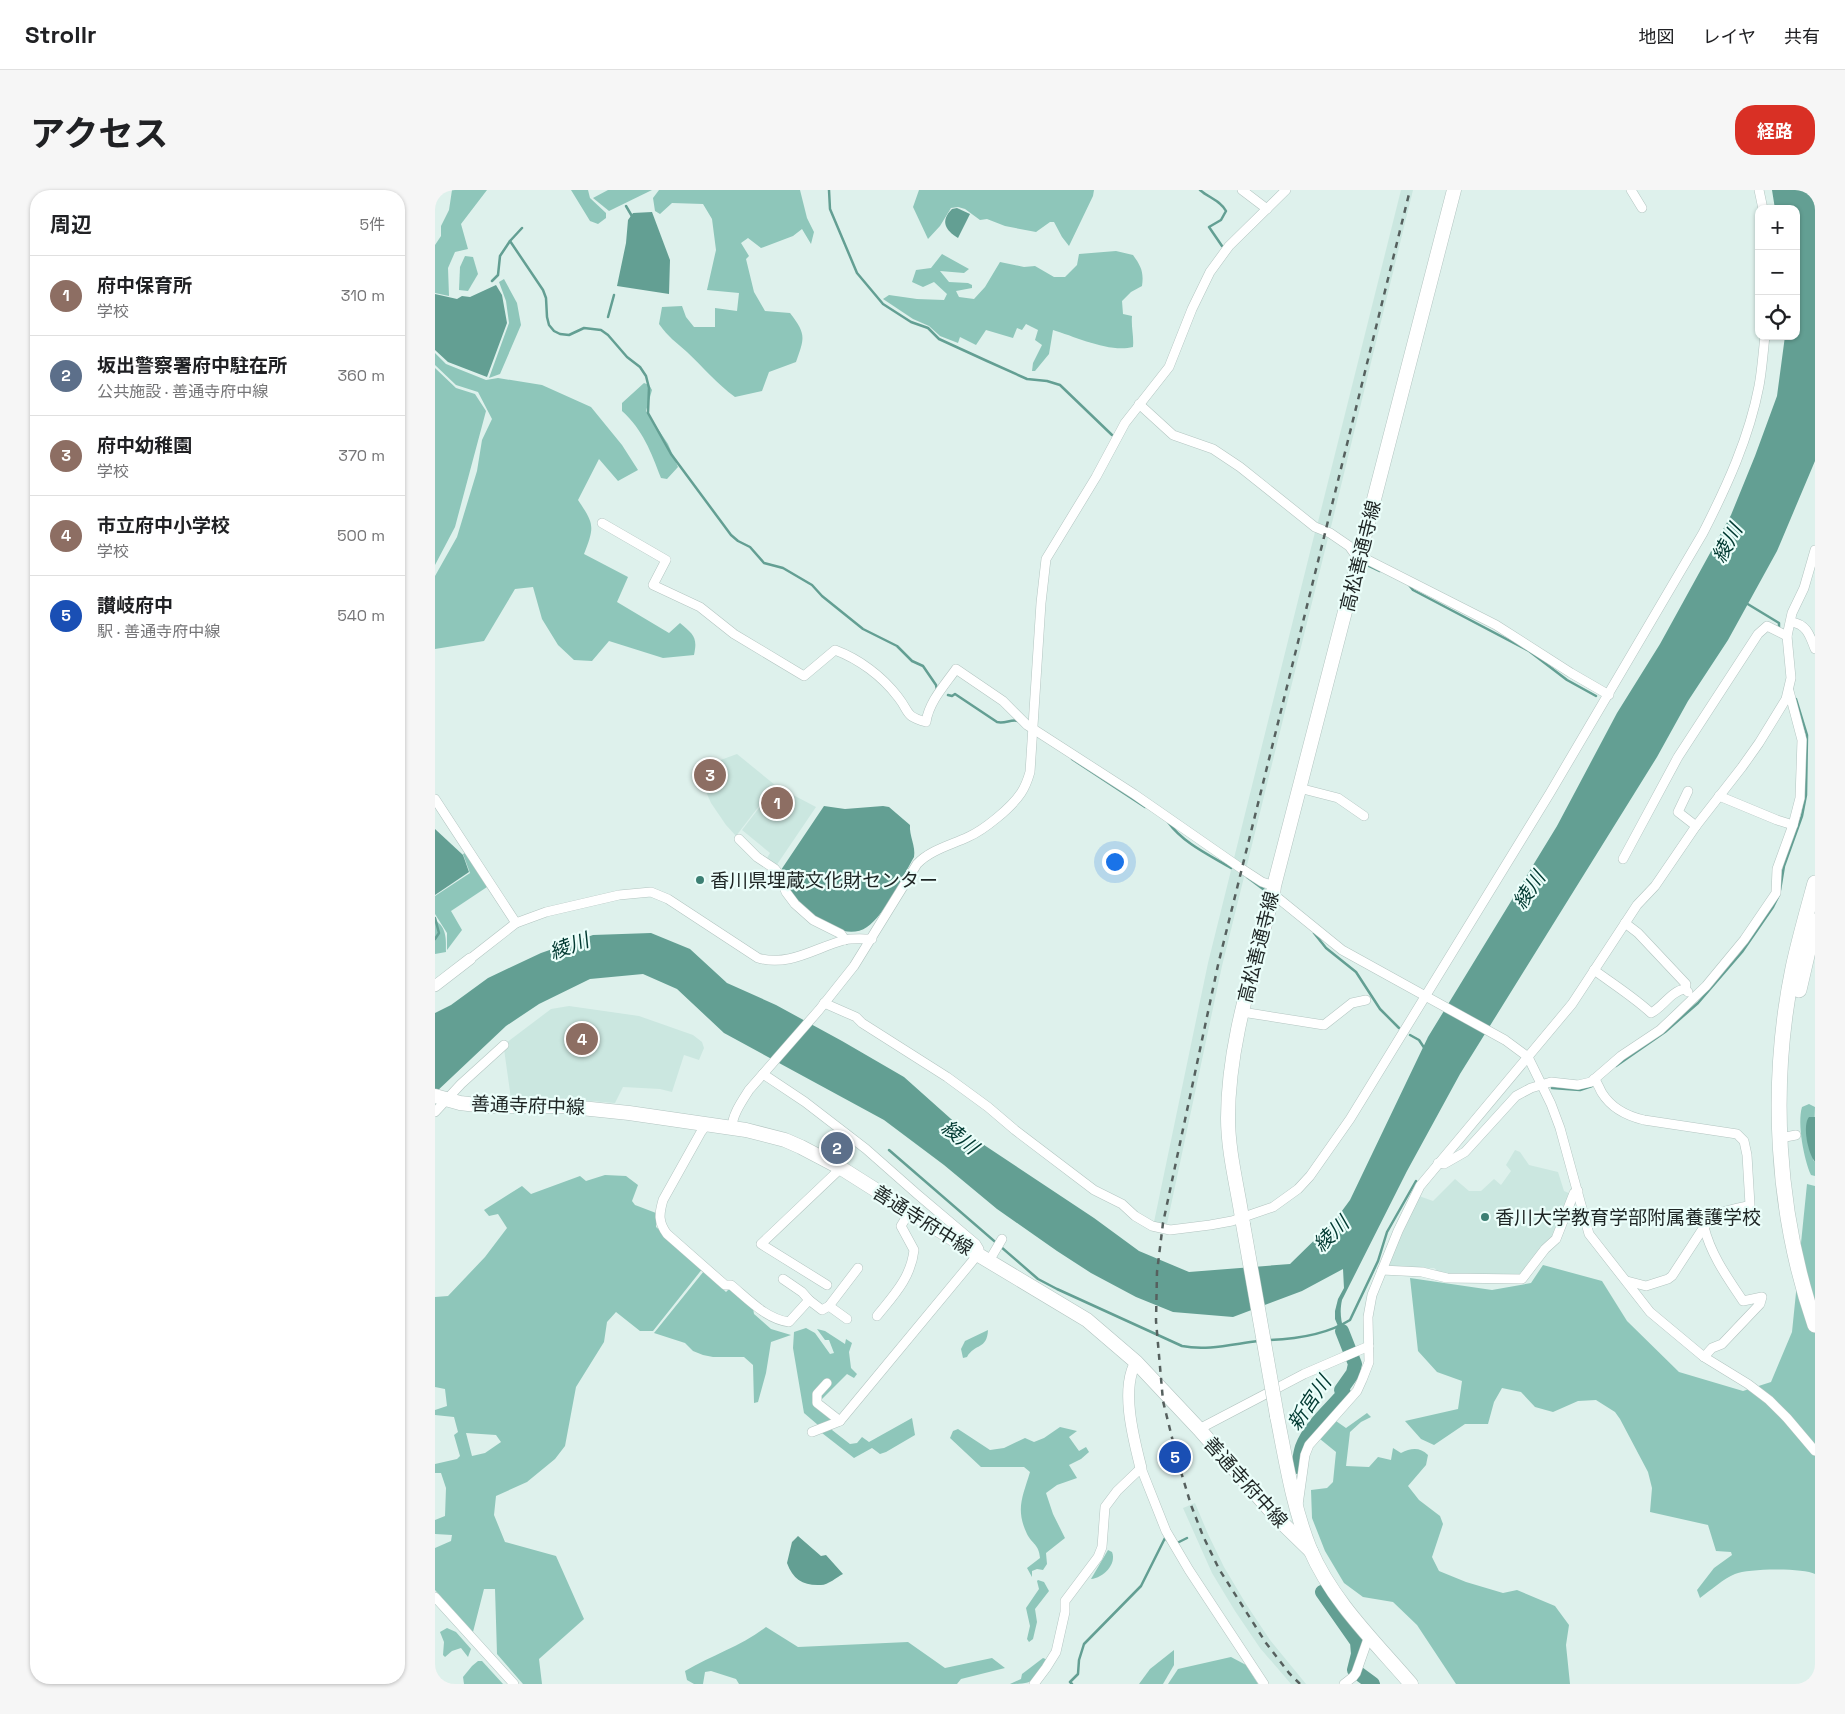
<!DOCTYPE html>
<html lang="ja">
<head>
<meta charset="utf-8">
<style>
  :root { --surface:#fff; --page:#f6f6f6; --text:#202124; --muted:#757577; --line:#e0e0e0; --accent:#d93025 }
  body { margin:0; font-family:"Space Grotesk","Noto Sans JP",sans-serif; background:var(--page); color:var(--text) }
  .controls { position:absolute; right:15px; top:15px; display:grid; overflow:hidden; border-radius:10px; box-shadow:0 1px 4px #0004 }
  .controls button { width:45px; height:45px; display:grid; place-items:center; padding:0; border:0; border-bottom:1px solid var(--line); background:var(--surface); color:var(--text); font:25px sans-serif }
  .you { position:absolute; left:679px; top:671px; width:18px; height:18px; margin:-12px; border:4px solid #fff; border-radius:50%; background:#1a73e8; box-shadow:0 0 0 8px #1a73e833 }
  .badge { display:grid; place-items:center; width:32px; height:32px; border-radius:50%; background:var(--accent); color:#fff; font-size:16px; font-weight:700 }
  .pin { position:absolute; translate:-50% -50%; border:2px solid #fff; box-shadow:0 1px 5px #0006 }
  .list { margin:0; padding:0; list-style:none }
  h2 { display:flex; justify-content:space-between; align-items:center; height:65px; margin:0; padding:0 20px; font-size:21px }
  h2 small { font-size:16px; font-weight:400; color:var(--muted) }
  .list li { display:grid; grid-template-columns:32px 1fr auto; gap:15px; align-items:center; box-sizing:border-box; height:80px; padding:0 20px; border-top:1px solid var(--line) }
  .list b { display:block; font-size:19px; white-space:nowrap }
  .list p { margin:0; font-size:16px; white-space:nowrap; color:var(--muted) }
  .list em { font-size:16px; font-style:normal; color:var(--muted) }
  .icon { flex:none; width:28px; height:28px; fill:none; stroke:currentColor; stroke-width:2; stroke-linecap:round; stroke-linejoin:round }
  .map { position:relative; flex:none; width:1380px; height:1494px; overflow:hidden; border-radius:20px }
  header { display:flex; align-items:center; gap:30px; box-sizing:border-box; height:70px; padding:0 25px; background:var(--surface); border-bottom:1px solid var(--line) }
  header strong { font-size:24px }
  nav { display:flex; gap:28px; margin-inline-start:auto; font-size:18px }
  .intro { display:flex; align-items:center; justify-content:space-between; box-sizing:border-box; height:120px; padding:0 30px }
  h1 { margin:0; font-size:35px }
  .button { padding:12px 22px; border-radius:20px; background:var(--accent); color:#fff; font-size:18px; font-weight:700 }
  main { display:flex; gap:30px; padding:0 30px }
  aside { flex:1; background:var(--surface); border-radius:20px; box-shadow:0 1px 4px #0004 }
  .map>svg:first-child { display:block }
</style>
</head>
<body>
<header>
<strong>Strollr</strong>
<nav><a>地図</a><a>レイヤ</a><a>共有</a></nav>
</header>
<div class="intro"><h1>アクセス</h1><a class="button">経路</a></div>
<main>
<aside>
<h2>周辺<small>5件</small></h2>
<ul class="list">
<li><span class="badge" style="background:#8d6e63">1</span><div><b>府中保育所</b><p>学校</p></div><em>310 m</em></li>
<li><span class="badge" style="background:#5c6f8a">2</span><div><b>坂出警察署府中駐在所</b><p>公共施設 · 善通寺府中線</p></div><em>360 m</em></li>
<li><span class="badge" style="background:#8d6e63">3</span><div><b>府中幼稚園</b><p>学校</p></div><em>370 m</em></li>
<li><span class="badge" style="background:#8d6e63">4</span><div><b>市立府中小学校</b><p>学校</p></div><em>500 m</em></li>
<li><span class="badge" style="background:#1a4fb4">5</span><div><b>讃岐府中</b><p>駅 · 善通寺府中線</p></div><em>540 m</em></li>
</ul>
</aside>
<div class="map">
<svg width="1380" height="1494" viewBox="0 0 1380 1494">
  <rect width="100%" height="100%" fill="#def1ec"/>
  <g fill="#cbe7e0">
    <path d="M966,0H978L895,341L882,336Z"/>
    <path d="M880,342L893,348L787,776L732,1034L719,1032L773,773Z"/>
    <path d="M302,564L340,595L301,646L291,635L276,613L261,579Z"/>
    <path d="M341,596L381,617L341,676L332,668L335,663L307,640Z"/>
    <path d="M134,816L204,826L258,845L267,852L269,858L264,870L249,865L237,902L225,899L188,897L180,913L132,909H76L69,859L71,853L116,819Z"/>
    <path d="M1080,960L1085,962L1094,975L1123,982L1129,1001L1136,1004L1118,1048L1085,1086L1006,1084L999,1078L985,1079L954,1076L965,1043L984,1006L998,1011L1020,989L1034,1001H1046L1059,989L1066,995L1076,981L1071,975Z"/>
    <path d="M760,1313L773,1344L789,1377L811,1414L835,1450L871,1494H856L825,1458L800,1421L777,1383L748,1318Z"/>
  </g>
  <g fill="#8ec6ba" fill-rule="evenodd">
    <path d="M17,0H52L26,34L33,59L20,62L13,78L14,106L0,103V55L6,46V36L14,20Z"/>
    <path d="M136,0H153L155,8L171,23V28L163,34L155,31Z"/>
    <path d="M173,0H217L174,21L158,8Z"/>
    <path d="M224,0H365L372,28L379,42L376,54L367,39L358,46L326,58L313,48L306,53L314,66L311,69L319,102L330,121L355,123C371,144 370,147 361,172L334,182L327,201L300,207C282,194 268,177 252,162C240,151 234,148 224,134L227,117L247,116L251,127L259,137H280V118L302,121L304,103L272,100L281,60L277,29L268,14L237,13L225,24L220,21L218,8Z"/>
    <path d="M484,0H659L658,6L634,56L627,47L619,32H615L601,42L570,36L552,29L545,30L530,19L523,17L516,18L505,36L493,49L478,17Z"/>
    <path d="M681,61L698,65C706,76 709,82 707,96L696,102L687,111L688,124L697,126C696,137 699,146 698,157C675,163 641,147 618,140L614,164L600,181H597L598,173L607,155L600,150L603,140L591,134L587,140L582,138L578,148L551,140L541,155L525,147L523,153L505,146L494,136L478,129L448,109L454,105L482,109L509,110L512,104L499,92L488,97L477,92L481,80L496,78L507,64L534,79L529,83L505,81L514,92L533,93L537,95V98L521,101L524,107L539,109L550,97L565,72L589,77L600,76L619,87H630L642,75L644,64Z"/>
    <path d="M30,66L38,67L43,84L33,101L24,100L25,77Z"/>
    <path d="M69,89L82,113L86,135L65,184L54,188L74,133L71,111L64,92Z"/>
    <path d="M0,163L11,174L51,190L63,188L107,195L156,217L187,255L203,280L183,291L164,269L143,310C159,334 160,336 149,364L193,387L182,412L234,443L245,433C258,444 263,447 259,465L228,468L174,451L157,471L139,470L123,455L107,429L98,397L80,399L49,451L0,459V386L22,347L42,281L47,250L57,229L43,202L21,195L0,175Z"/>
    <path d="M0,178L21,198L40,204L51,221L20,337L0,375Z"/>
    <path d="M209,193L214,195L217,200L211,221L233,254L243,277L232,289L226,288C216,262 208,240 187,221V213Z"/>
    <path d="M30,663L52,697L16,721L27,740L12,760V743L0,724V706L35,683L28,664Z"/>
    <path d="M0,730C12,738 11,749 11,762L0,764Z"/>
    <path d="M1374,914L1380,917L1378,970L1380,972V986L1376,985C1369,970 1362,933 1367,917Z"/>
    <path d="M170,985L191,986L203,995L197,1011L200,1015L221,1023V1037L268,1078L218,1141H205L181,1122L172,1132L169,1152L141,1197L130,1256L120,1269L92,1292L61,1306L59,1325L70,1352L121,1366L149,1429L104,1469L107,1494H88L62,1464L60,1399H49L38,1442L0,1400V1358L16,1351L17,1345L0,1344V1330L10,1326L11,1298L6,1283H0V1274L22,1269L25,1266L19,1245L23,1242L19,1227L0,1225V1220L12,1216L10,1199L0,1197V1107L13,1106L50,1067L72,1038L63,1024L54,1026L49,1020L87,996L96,1004L145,986L151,991ZM31,1243L61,1245L66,1252L50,1263L37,1266Z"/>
    <path d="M1372,994L1380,996V1384C1368,1378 1314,1378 1300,1384C1289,1388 1275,1401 1265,1408L1262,1400L1279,1378L1297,1365L1296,1362L1281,1361L1273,1335L1215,1322L1217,1298L1213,1282L1185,1229L1180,1222L1161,1210L1143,1211L1118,1222L1100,1217L1086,1202L1067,1198L1059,1212L1053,1234H1030L999,1255L986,1249L970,1231L1023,1219L1027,1191L1002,1182L983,1161L975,1088L1057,1100L1096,1093L1108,1075L1167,1091L1192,1131L1244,1182L1308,1201L1336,1192L1357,1142Z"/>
    <path d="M269,1081L291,1102L294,1099L318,1118L319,1124L336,1139L356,1145L336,1152L331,1183L323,1212L319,1213L318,1175L309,1167H278L268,1165L258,1161L250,1153L219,1143Z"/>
    <path d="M371,1138L380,1143L395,1164L399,1163L394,1150H390L382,1139L390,1141L410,1154L411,1149L417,1153L414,1162L416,1178L422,1184L419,1188L412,1184L386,1210L389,1223L399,1230L397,1240L415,1254L422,1253L427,1247L434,1252L477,1228L480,1245L451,1262L445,1264L437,1258L419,1268L387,1243L383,1235L369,1223L358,1158L359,1142Z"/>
    <path d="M553,1140C552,1160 540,1153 532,1167L528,1168L526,1159L530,1151Z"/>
    <path d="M932,1223L936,1227L926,1232L915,1242L911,1276L934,1277L943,1267L956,1270L958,1258L966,1263C976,1258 985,1257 993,1265L991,1275L973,1296L984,1310L1005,1326L1008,1334L997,1367L1004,1381L1031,1392L1068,1403L1082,1400L1120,1416L1134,1435L1131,1455L1135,1494H1021L982,1435L958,1412L928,1407L909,1393L890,1361L877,1328L876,1300L892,1298L898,1292L901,1262L885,1249L901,1231L911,1238Z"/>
    <path d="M625,1237L642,1241L634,1247L644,1261L651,1257L654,1262L646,1269L634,1275L642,1288L622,1295L611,1303L618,1324L630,1348L611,1363L612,1374L608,1380L602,1379L597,1381V1387L592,1378L605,1368C604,1354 597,1354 592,1344C580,1319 588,1306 595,1282L589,1277H546L515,1248L518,1241L523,1239L555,1260L569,1258L590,1248L599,1252L609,1248Z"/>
    <path d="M673,1360L677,1362C682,1374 668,1388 656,1389Z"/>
    <path d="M603,1390L609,1392L614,1401L600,1419L602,1432L598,1449L594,1452L592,1449L595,1436L591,1418L604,1399L602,1391Z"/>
    <path d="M331,1437L363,1457L473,1452L510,1478L557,1468L570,1478L526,1489L522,1494H304L301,1489L276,1481L270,1482L268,1494H259L252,1490L250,1481C277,1465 307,1456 331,1437Z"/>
    <path d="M12,1438L21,1442L36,1459L33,1467L26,1458L17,1461L10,1467L8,1465L9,1452L5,1442Z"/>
    <path d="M739,1460V1475L728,1494H704L715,1479Z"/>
    <path d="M796,1467L811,1475L823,1494H733L743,1479Z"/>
    <path d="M608,1468L613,1470C599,1490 601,1494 575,1494L586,1489L587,1484Z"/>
    <path d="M43,1471H47L68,1494H29L28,1487L37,1476Z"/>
  </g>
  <g fill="#639f93">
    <path d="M1337,0H1380V271L1342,361L1293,450L1253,511L1222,567L1025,884L972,981L907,1110C903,1128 909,1141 915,1157L912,1158L900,1129V1121L903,1109L909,1098L908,1079L867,1101L798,1127L738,1122L701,1107L656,1083L622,1061L562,1019L509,975L449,930L289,843L242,799L208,784L155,789L104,814L71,836L0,903V823L16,815L53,788L106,763L158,745L216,743L255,759L292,793L341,815L407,851L469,887L534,945L659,1028L704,1061L754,1082L855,1074L901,1029L915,1010L993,847L1122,636L1182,523L1225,454L1296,325L1320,266L1342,206L1350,146H1361V19H1340Z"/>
    <path d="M522,18L535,24L523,48C510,40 505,31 517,19Z"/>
    <path d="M217,22L235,70L234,104L182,96L191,53L193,30L198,23Z"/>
    <path d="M61,95L67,105L72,133L52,187L13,172L0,160V104L22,109L27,106L35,107Z"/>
    <path d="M389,616L410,619L448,616L454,617L475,635C474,646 481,656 479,667C468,686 450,725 432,737C409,753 374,725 359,708C353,700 350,688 346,680Z"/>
    <path d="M0,639L28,665L34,682L0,705Z"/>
    <path d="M1374,927H1380V972C1373,964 1367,935 1374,927Z"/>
    <path d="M363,1346L386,1366L391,1365L408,1384C402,1387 393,1395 386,1395C369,1396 358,1390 352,1373L357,1352Z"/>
  </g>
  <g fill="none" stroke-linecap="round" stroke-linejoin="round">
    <g stroke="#639f93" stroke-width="2.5">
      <path d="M394,0L395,19L422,83L448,114L476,132L493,138L504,149L552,171L592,189L612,191L625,195L677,245"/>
      <path d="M765,0C774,8 785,10 791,21L786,30L774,37L787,56"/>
      <path d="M191,16L198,28"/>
      <path d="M87,38L75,51L108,100L111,108L112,127L114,135L119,141L125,144L134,145L149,138L166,140L173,145L192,167L205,177L211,186L214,198L213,223L236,264L296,345L303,351L315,357L329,373L348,378L377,395L387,406L428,439L462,456L477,471L488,476L501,495L502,500"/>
      <path d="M57,91L63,85L65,66L75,51"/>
      <path d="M173,127L179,105"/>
      <path d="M930,374L945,381"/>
      <path d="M974,395L978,400L1094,461L1132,490L1161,506"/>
      <path d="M1311,413L1344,433V437"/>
      <path d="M513,505L517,506L520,504L562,532C570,534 576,529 583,531"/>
      <path d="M637,569L710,617"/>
      <path d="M733,632C748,653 774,665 796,678"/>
      <path d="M812,687L832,702"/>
      <path d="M1345,700L1349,676L1367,626L1371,605L1372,545L1361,509"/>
      <path d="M0,728L4,743L0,749"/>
      <path d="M879,743L891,758L921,782L945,819L964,838"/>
      <path d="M975,845L984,850L990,859"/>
      <path d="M1181,876L1230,842L1263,813L1307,762L1338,717L1344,705"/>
      <path d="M1117,898L1145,900L1157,896"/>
      <path d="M454,960L603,1089L622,1099L747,1156C772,1161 798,1154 823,1151"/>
      <path d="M834,1150C862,1149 891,1145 915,1130L943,1071L952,1042L981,991"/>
      <path d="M742,1353L752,1348"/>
      <path d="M637,1494L635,1492L643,1484L644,1470L649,1454L706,1396L730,1348L732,1350"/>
    </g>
    <g stroke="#639f93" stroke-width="14">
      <path d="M863,1277C864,1271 865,1263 867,1257C875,1236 895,1220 909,1203L906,1200L918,1183L920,1174L907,1141"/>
      <path d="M887,1402L922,1452L923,1464L919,1480L938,1494"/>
    </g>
    <g stroke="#b3c5c1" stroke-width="10">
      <g id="minor">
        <path d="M807,0L832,19"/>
        <path d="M1196,0L1207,18"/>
        <path d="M1324,0L1328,19"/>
        <path d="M704,214L738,245L778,259L805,277L880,337L895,343L914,356L919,363L1061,435L1136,483L1174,505"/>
        <path d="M167,333L231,370L218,395L265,417L299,444L369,486L400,460C424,469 447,486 463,507C475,522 469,526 491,532C494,512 509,496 521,479L568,511L592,535L699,604L807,679L827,692L839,696"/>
        <path d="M1356,432C1372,434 1375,446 1380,459"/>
        <path d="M864,598L903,608L929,626"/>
        <path d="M1253,601L1243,622L1261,636"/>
        <path d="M1284,606L1342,630L1358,635"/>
        <path d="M0,609L81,733"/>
        <path d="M304,649L322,667L340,679L344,684L351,702L360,714L378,730L406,744L410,750"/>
        <path d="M1188,669L1243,567L1323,444L1332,436L1352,446"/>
        <path d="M838,704L907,760L1070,850L1093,867L1116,914L1125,938L1154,1044L1215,1122L1269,1167L1313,1194L1334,1210L1352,1228L1380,1261"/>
        <path d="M1190,733L1203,743L1251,794L1250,799L1253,802"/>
        <path d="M35,769L81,733L111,722L184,705L216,702L233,709L323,768C354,777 380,758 409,750C418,748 428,749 437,749"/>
        <path d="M1159,780C1178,794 1200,808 1216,823C1228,817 1236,801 1250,799"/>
        <path d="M389,813L421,827L427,833L512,887L553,917L580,940L659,1000L687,1014L700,1026L717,1036L735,1040L775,1035L797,1031L838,1017L863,999L875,986L915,929L1115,603L1268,343C1292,296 1314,248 1324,196C1327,180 1328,163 1330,146"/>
        <path d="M807,822L889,835L917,813L931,810"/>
        <path d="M328,884L370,912L431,959L482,1004L541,1054L544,1059L540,1068L405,1231L377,1242"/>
        <path d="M1159,889C1163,893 1164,898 1167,903C1177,919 1192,926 1209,930L1302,944L1309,951L1312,965L1315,1015C1294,1021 1284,1019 1269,1037C1276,1065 1292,1087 1308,1111L1327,1107L1325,1114L1287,1154L1277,1158L1269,1167"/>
        <path d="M0,922L26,894L69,855"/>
        <path d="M272,934L266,942L228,1010C224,1024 223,1032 232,1044L290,1095H296C313,1109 331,1129 354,1132L374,1110L387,1120L394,1116L423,1078"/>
        <path d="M297,938C297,925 307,911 314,900L384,820L419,776L482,674C495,660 516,655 533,647C549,640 576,618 586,603C590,597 593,589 595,582L606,413L611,369L661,287L690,233L734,177L757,119L775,82L794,56L851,0"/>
        <path d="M1345,948L1361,945"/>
        <path d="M1003,973L1009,974L1030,962L1081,906L1096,898L1116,892L1143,895L1156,892L1186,866L1225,840L1243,823L1271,796L1309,750L1341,703L1342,679L1358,635L1365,608L1367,550L1354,501"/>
        <path d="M554,1071L567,1049"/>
        <path d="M947,1080L987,1082L1012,1088L1087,1089L1110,1059L1121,1049L1139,1003L1143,1001"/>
        <path d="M348,1089L367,1102L374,1110"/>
        <path d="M1192,1091L1211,1096L1233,1089L1237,1086L1269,1037"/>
        <path d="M392,1095L326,1054L406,978"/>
        <path d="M394,1116L412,1129"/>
        <path d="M442,1126C458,1106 476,1088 479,1060L466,1036L475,1021"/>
        <path d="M392,1193L382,1204V1213L405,1231"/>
        <path d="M764,1239L869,1184L934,1156"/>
        <path d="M863,1315L870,1265L874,1255L922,1201L927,1190L934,1172L933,1127L937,1105L963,1041L985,996L1137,814L1202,715L1220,696L1261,636L1307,577L1324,553L1351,509L1356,488L1352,446L1357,423L1369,398L1380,360"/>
        <path d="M0,1407L79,1494"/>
        <path d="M599,1494L611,1478L621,1462L630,1422V1411L663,1367L667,1357L670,1317L682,1301L706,1278L731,1341L754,1380L829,1494"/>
        <path d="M909,1494L918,1487L921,1483L934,1446"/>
      </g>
    </g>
    <g stroke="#b3c5c1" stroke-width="12">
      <g id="tertiary">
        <path d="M0,796L35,769"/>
        <path d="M701,1172C685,1199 699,1250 706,1278"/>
      </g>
    </g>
    <g stroke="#b3c5c1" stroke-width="15">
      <g id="primary">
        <path d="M0,906L25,913L50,916H127L194,923L311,940L350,950L366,957L406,978L542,1064L652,1130L701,1172L764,1239L842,1328L876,1361"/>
        <path d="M808,1034C803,999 793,963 793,928C793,852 819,778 838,704L839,696L1019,0"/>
        <path d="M842,1226C851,1271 858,1317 875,1359C897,1411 940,1452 976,1494"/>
      </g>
    </g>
    <g stroke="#b3c5c1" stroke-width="16">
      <g id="trunk">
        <path d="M1380,693C1372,722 1364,750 1358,778C1334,895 1341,1022 1380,1135"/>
        <path d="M1364,800L1380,731"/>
      </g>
    </g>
    <use href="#minor" stroke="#fff" stroke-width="9"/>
    <use href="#tertiary" stroke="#fff" stroke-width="11"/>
    <use href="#primary" stroke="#fff" stroke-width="14"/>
    <use href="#trunk" stroke="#fff" stroke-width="15"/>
    <path stroke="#56605e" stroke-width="2.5" stroke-dasharray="6 6" stroke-linecap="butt" d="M865,1494L854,1483L831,1453L784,1379L768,1346L756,1315L743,1272L728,1211L721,1131L722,1082L728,1033L783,775L975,0"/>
    <g stroke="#b3c5c1" stroke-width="15" stroke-linecap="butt">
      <path id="primary-bridge" d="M808,1034L842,1226"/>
    </g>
    <use href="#primary-bridge" stroke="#fff" stroke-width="14"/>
  </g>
  <g fill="#3c7f73" stroke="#ebfefa" stroke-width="2">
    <circle cx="265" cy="690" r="5"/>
    <circle cx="1050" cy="1027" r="5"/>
  </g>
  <g text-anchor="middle" stroke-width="4.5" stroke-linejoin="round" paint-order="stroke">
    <g font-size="19" fill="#1e2524" stroke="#ebfefa">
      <text transform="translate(925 366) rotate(-76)" y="7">高松善通寺線</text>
      <text transform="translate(823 757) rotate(-76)" y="7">高松善通寺線</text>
      <text transform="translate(93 915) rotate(2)" y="7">善通寺府中線</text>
      <text transform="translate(488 1030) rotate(32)" y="7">善通寺府中線</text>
      <text transform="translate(811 1292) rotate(48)" y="7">善通寺府中線</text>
    </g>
    <g font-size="19" fill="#1e2524" stroke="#ebfefa" text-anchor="start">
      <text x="275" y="697">香川県埋蔵文化財センター</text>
      <text x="1060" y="1034">香川大学教育学部附属養護学校</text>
    </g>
    <g font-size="20" font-style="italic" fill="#003931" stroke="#ebfefa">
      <text transform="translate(1292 353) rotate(-61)" y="7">綾川</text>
      <text transform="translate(1094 700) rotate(-56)" y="7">綾川</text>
      <text transform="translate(134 756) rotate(-20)" y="7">綾川</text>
      <text transform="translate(525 947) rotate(39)" y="7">綾川</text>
      <text transform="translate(896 1044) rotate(-44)" y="7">綾川</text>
      <text transform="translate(874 1213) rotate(-56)" y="7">新宮川</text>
    </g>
  </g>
</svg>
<div class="controls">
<button>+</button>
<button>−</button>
<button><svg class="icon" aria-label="locate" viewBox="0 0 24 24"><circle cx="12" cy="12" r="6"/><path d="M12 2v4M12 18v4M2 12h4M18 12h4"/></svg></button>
</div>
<div class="you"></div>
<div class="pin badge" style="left:342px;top:613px;background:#8d6e63">1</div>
<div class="pin badge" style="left:402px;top:958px;background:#5c6f8a">2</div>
<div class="pin badge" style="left:275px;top:585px;background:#8d6e63">3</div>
<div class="pin badge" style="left:147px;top:849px;background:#8d6e63">4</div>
<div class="pin badge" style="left:740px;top:1267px;background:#1a4fb4">5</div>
</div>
</main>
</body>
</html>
